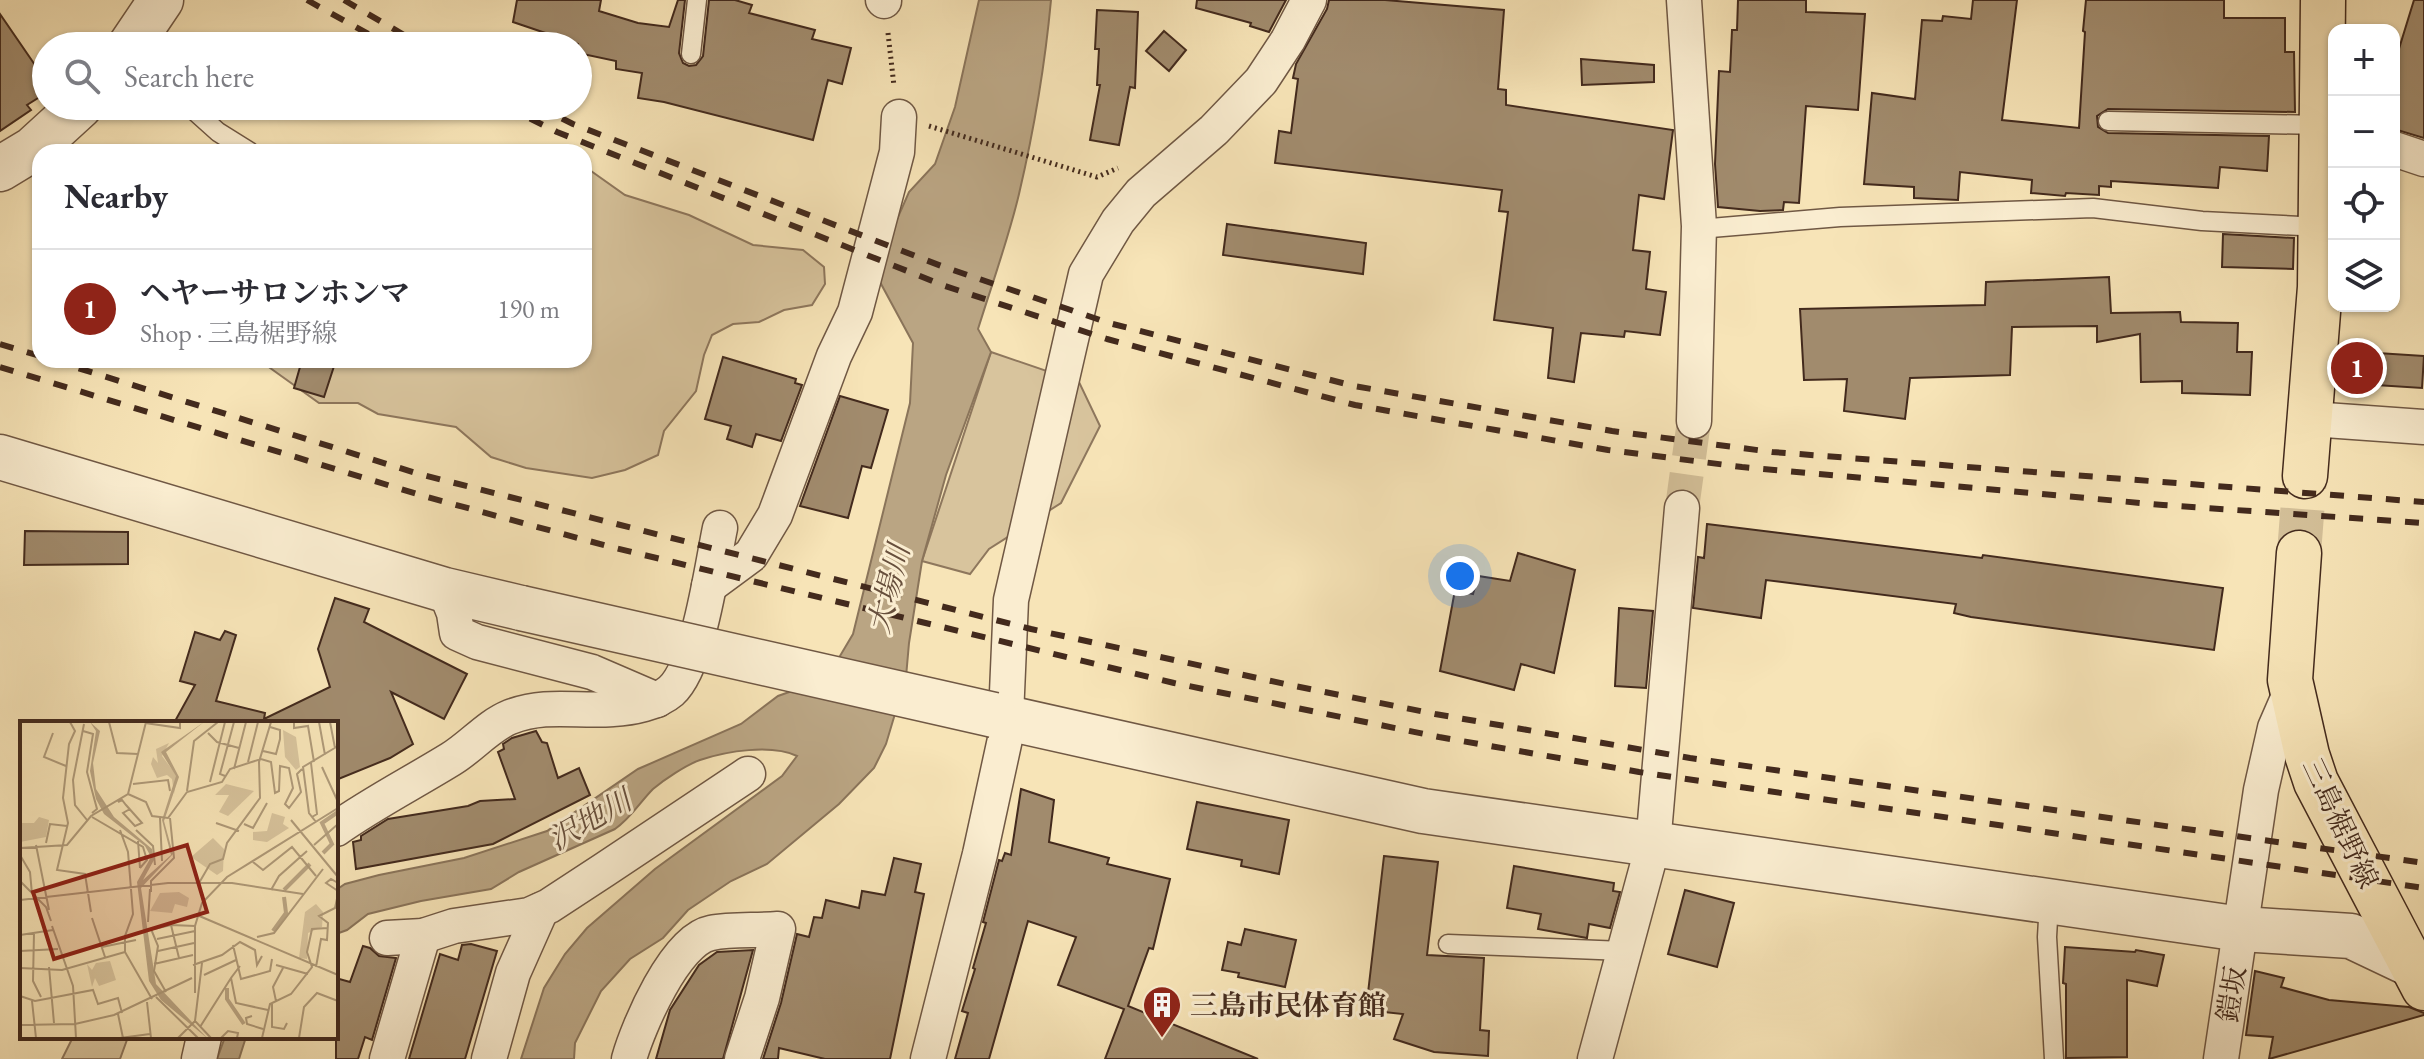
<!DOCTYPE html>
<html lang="en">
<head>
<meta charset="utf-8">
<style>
  :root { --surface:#fff; --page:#f7f7f7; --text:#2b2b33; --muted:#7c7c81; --line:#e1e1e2; --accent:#8f2418 }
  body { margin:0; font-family:"EB Garamond","Noto Serif JP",serif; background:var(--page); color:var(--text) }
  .controls { position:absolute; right:24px; top:24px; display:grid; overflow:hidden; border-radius:16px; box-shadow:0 2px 6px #0004 }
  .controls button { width:72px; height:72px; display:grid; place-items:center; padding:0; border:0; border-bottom:2px solid var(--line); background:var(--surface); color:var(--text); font:40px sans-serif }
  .you { position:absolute; left:1460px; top:576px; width:28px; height:28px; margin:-20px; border:6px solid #fff; border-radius:50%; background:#1a73e8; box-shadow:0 0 0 12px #1a73e833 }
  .badge { display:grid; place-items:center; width:52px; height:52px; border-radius:50%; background:var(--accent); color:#fff; font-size:26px; font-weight:700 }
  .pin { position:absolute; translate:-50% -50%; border:4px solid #fff; box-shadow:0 2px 8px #0006 }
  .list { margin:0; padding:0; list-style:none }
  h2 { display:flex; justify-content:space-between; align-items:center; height:104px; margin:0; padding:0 32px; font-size:34px }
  h2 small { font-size:26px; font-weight:400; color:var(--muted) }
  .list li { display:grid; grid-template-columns:52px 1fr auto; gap:24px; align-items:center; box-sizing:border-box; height:120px; padding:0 32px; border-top:2px solid var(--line) }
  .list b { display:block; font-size:30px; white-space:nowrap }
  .list p { margin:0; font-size:26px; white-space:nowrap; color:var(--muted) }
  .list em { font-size:26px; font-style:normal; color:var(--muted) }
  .icon { flex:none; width:44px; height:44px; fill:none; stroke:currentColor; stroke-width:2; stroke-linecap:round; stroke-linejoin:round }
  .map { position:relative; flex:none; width:2424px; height:1059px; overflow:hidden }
  .search { position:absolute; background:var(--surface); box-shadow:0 2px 6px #0004; left:32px; top:32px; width:560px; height:88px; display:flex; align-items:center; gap:20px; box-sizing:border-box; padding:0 28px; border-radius:44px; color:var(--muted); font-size:30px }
  .panel { position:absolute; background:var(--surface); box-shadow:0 2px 6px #0004; left:32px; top:144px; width:560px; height:224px; border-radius:24px }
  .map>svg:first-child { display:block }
</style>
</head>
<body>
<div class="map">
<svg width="2424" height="1059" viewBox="0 0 2424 1059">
  <rect width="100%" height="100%" fill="#f7e4b7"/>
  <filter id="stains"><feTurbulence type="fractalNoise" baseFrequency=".0025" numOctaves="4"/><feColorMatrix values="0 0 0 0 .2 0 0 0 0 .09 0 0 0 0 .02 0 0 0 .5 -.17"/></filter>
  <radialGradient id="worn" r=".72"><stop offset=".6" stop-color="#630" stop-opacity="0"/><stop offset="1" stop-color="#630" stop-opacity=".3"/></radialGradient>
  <g fill="#d8c49d" stroke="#8e775d" stroke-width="2">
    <path d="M584,166L625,195L689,215L753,245L803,250L824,267L825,284L812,305L784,310L759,322L733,324L712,335L704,355L696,391L664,431L658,455L625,470L592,478L526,468L491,457L456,427L378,414L358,403H319L259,360H584Z"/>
    <path d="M991,352L1079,382L1100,426L1061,503L989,549L970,574L922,561Z"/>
    <path d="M73,1037H128L120,1059H62Z"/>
  </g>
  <g fill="#baa583" stroke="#8a745a" stroke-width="2">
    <path d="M979,0H1051C1045,65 1034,130 1019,194C1008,240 992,284 978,329L991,352L946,475L922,561L909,643L906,677L886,744L874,768L839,804L767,864L731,881L688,910L663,938L630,959L601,991L575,1043L574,1059H521L544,988L565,954L587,928L655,869L782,776L797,756C771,744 727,751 700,760C686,765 665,779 653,789C640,802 631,818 615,829L519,872L491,889L421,901L368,914L347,930L336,934V890L345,884L379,875L464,858L547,831L638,769L741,724L778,696L812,684L840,656L853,634L910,403L913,343L880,282L894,226L909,192L935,164L955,107Z"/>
    <path d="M225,1037H246L239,1059H217Z"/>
  </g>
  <g fill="#a18b6d" stroke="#432a1d" stroke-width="2">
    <path d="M517,0H601L599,11L638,23L669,27L678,0H685L679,53L683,63L689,66L696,65L703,56L709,0H735L752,5L749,13L815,30L812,39L851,48L842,84L828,80L813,140L664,102L638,98L642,73L616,69V61L578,53V44L513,22Z"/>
    <path d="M1197,0H1286L1269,32L1250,26L1251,23L1196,8Z"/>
    <path d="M1329,0H1385L1504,10L1498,89L1506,90V105L1673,130L1664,199L1639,195L1633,250L1650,252L1646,289L1666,292L1660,335L1625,331L1624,337L1581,333L1574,382L1548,378L1553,328L1494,320L1508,212L1499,211L1502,190L1275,163L1279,131L1291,133L1298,79L1293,78L1296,64L1327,9Z"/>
    <path d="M1738,0H1806V12L1865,14L1858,110L1806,106L1799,203L1784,202L1783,210L1760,211L1718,207L1715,164L1719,71L1730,72L1732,30H1737Z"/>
    <path d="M1973,0H2017L2002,120L2079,128L2085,32L2083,31L2086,0H2224V18H2285V52H2294L2295,112L2108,109L2097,116L2098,127L2108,133L2269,136L2267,171L2220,167L2218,188L2111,181V187L2099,186V195L2066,193L2065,196L2031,193L2032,180L1960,172L1958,200L1914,198V187L1864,184L1872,93L1915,99L1922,20L1942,21L1943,16L1971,19Z"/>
    <path d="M2414,0H2424V138L2394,129V65Z"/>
    <path d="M1097,10L1138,12L1135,88L1130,87L1119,145L1090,140L1100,85H1097L1099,49H1095Z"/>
    <path d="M0,14L46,81V93L27,105L31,110L0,131Z"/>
    <path d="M1164,31L1186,50L1169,71L1146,51Z"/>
    <path d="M1581,59L1654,65V82L1582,85Z"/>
    <path d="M1227,224L1366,243L1363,274L1223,255Z"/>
    <path d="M2223,234L2294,238L2293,269L2222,267Z"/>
    <path d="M2109,277L2111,313L2180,312L2181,322L2238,323L2237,352H2252L2250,395L2182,393V381L2141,382L2140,334L2097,342V326L2012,327L2010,375L1910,378L1905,419L1844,411L1847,379L1804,380L1800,309L1985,305L1986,282Z"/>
    <path d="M2346,351L2424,356L2422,388L2345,383Z"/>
    <path d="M723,357L796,379L795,383L802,385L781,441L756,434L752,447L727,439L731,426L705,419Z"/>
    <path d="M302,360H336L324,397L294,388Z"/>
    <path d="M840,396L888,410L871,468L862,466L848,518L800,506Z"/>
    <path d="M1707,524L1982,558L1983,555L2223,588L2214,650L1971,617L1954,613L1956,604L1766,580L1761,618L1693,608L1698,557L1704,558Z"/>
    <path d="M25,531L128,532V564L24,565Z"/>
    <path d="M1518,553L1575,570L1554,673L1521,664L1514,690L1440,671L1455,590L1473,594L1478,576L1510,581Z"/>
    <path d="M335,598L369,609L364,622L467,674L444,719L391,692L413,744L390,758L336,780V723H174L195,685L180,681L195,632L220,640L225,631L236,635L216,701L265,713L264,719L330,687L318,649Z"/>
    <path d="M1619,608L1653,611L1646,688L1615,686Z"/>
    <path d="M536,731L542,742L547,743L558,778L579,768L590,795L493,844L356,869L353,842L361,840V836L388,819L468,806L480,801L515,799L498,752L504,749L503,744L512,738Z"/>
    <path d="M1021,789L1054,800L1049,842L1109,858L1107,864L1170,879L1153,949L1149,948L1128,1006L1258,1059H1105L1124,1009L1058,985L1076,937L1028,921L989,1059H955L968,1013L962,1011L975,969L973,968L986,923L983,922L999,860L1002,861L1005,853L1011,855Z"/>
    <path d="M1197,802L1289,820L1279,874L1241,866L1242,860L1187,849Z"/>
    <path d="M1384,856L1438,862L1427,955L1484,958L1480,1030L1489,1031L1488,1056L1434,1052L1394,1039L1403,1014L1366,1010Z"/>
    <path d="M894,858L921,864L915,892L924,894L890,1059H825L779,1048L778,1059H763L781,1003L797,934L809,937L814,917L822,918L826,900L859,908L862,891L885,895Z"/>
    <path d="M1514,866L1614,883L1613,891L1620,892L1610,928L1589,924L1587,938L1538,929L1541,914L1507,908Z"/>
    <path d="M1685,890L1734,903L1717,967L1668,954Z"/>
    <path d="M1245,929L1296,940L1285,987L1238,977L1239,973L1222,970L1228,942L1241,945Z"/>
    <path d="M471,944L497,951L465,1059H409L440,954L458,960L462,945Z"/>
    <path d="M363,946L370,948L379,956L396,958L372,1040L365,1037L358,1059H336V978L350,982Z"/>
    <path d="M2065,947L2135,952L2136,950L2164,955L2157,986L2127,980V1057L2066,1058V984L2063,983Z"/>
    <path d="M753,950L723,1059H656L670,1010L699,965L717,952Z"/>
    <path d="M2255,971L2284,978L2281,987L2329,1000L2409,1007L2424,1013V1015L2269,1059L2273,1037L2246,1035Z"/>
  </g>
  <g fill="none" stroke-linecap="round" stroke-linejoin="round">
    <path stroke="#d3bf98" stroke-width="34" stroke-dasharray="34 17" stroke-linecap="butt" d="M1682,508L1694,421"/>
    <path stroke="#d3bf98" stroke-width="44" stroke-dasharray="44 22" stroke-linecap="butt" d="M2299,553L2305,476"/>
    <g stroke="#705844" stroke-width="21">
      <g id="service">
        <path d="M691,54L697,0"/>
        <path d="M189,106L218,132L250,152"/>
        <path d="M2108,121L2321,125"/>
        <path d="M1699,229L1840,217L2093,208L2202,221L2320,227"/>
        <path d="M2049,902L2047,937L2054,1059"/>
        <path d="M1448,944L1624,951"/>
      </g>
    </g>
    <g stroke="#705844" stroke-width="37">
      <g id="minor">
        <path d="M883,0L884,1"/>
        <path d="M1684,0L1699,226L1694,421"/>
        <path d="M2394,149L2424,159"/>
        <path d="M2311,419L2424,427"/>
        <path d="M709,586L751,555L775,515L834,356L855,312L897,152L899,117"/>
        <path d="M445,590L454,613L457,633L477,642L592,672L657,700"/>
        <path d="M336,829C373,803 412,783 451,759C471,747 488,726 510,717C547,703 577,712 613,709C632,708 657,703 671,691C699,666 712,566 720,528"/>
        <path d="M387,938L423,936L454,926L529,915L549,906L604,870L748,774"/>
        <path d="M199,1059L204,1037"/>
        <path d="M387,1059L423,936"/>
        <path d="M489,1059L513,973L541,910"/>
        <path d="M629,1059C638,1027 675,940 711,933C732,929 756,931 778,929L762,998L742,1059"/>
        <path d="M928,1059L980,854L1005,739L1011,600L1086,274L1118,221L1141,193L1214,130L1261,81L1288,40L1309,0"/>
        <path d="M1595,1059L1653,845L1682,508"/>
        <path d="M2221,1059L2261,790L2275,728L2292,689"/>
      </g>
    </g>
    <g stroke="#705844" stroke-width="47">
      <g id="tertiary">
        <path d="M130,46L161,0"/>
        <path d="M0,169L33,149L80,106"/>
        <path d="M0,457L445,590L521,608"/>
        <path d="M994,715L1423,811L2241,929L2351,936L2412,965L2424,967"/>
      </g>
    </g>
    <g stroke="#432a1d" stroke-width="47">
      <g id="primary">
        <path d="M2305,476L2320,287L2323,0"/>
        <path d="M2299,553L2290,680L2307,755L2316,782L2424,988"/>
      </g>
    </g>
    <g stroke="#432a1d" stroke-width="5" stroke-dasharray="2 4" stroke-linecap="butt">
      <path d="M888,33L894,86"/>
      <path d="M929,126L1097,177L1118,168"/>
    </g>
    <use href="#service" stroke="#faedd0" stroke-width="18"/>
    <use href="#minor" stroke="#faedd0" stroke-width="34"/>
    <use href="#tertiary" stroke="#faedd0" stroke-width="44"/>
    <use href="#primary" stroke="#f7e4b7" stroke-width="44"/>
    <g stroke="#432a1d" stroke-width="6" stroke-dasharray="14 14" stroke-linecap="butt">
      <path d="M307,0L390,46"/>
      <path d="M344,0L423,46"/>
      <path d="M505,106L557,132L945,286L1107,339L1355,405L1608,450L1742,467L2163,505L2424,523"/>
      <path d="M537,106L573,124L944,267L1109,323L1354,386L1612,431L1772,452L2424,502"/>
      <path d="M0,344L40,356"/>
      <path d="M52,360L419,474L1031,629L1285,684L1435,714L1690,758L2424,863"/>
      <path d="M0,367L427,497L611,547L1174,683L1439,737L1639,772L2424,888"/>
    </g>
    <g stroke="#705844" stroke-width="47" stroke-linecap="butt">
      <path id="tertiary-bridge" d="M521,608L994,715"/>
    </g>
    <use href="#tertiary-bridge" stroke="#faedd0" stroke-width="44"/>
  </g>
  <defs>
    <g id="building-pin" transform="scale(2)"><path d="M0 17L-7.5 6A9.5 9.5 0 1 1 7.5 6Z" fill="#8f2418" stroke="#faedd0"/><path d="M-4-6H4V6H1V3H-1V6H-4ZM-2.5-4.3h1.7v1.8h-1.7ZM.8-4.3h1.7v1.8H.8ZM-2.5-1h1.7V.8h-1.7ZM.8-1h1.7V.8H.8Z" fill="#fff"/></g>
  </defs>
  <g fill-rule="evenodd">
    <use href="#building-pin" x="1162" y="1005"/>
  </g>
  <g text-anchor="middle" stroke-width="6" stroke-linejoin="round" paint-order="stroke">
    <g font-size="28" fill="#432a1d" stroke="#faedd0">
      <text transform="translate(2341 823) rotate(65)" y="10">三島裾野線</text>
      <text transform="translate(2231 994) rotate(-81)" y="10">鎧坂</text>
    </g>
    <g font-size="28" font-weight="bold" fill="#432a1d" stroke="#faedd0" text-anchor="start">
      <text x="1190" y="1015">三島市民体育館</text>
    </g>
    <g font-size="30" font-style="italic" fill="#674f3c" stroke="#faedd0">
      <text transform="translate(889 589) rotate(-76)" y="10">大場川</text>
      <text transform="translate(590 820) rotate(-30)" y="10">沢地川</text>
    </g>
  </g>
  <g transform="translate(20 721)">
    <rect width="318" height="318" fill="#f7e4b7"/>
    <path d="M263,9L276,16L280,46L276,49L265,36ZM149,22L142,35L157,55L154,73L152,58L147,54L137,57L131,43L133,36L138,42L136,28ZM206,63L234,70L208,95L199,91L209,74H195ZM252,92L265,96L263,103L269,107L247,121L233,119V111L247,110ZM19,96L29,99L26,116L0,121V102H14ZM193,117L204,128L203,150L197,154L171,136ZM159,171L169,177L167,186L155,183L152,192L130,190L140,172ZM296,183L303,191L302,206L288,212L287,238L279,237L285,191ZM90,240L96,259L79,265L75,257L72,266L67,243L72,249L76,242Z" fill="#d8c49d"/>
    <path d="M70,1L80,10L73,42L76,68L94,96L132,128L134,139L123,159L151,134L142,99L156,55L141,31L184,1L146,31L159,56L144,100L153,133L121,167L136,263L187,317L141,279L129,260L117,161L131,136L125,125L84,93L76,78L70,50L76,10Z" fill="#baa583"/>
    <path fill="none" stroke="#baa583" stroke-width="4" d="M303,132L312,123L302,102L318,91M264,169L290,143M253,210L266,192L264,176M207,267V278L224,303"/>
    <path fill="none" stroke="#af9a79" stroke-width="2" d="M50,1L55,10L49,23L43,77L48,102L37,149L65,153L71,191M89,1L97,32L118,33M274,1V7L288,5L294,41M299,1L305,34M310,1L315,27M125,2L160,7V1M64,3L53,59L55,84L67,99M63,10L73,13L67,51L77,88L72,92M33,12L24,36L46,45M188,12L197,21L219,27M243,30L256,33L260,18V9L250,6M228,41L238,1M291,42L297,93L292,96M302,46L318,81M214,48L226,1M205,55L200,53L214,1M190,61L205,1M113,63L148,59L150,70M167,70L174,20L198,1M108,73L126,81L132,95L148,97L167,71L202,61L210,48L241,38L251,41L255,72L259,70L260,45L269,47L273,67L265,83L269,87L281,71L277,53L282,48M98,81L102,79L106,84L122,102L115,105L103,92L110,88M72,96L123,126L127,139L120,147M140,97L142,140M271,99L318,156M296,101L289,92L283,46L318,25M196,102L219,110M224,103L233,107L247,82M100,109L108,131L113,193L105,215V231L132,278M116,109L133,125L135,144M118,120L120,147M26,122L30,103L47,105M16,124L29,189M294,124L318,103M0,127L47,124L71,95L108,73L126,1M0,134L10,151L12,173M233,141L243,149L272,126L296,155M0,160L26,186L31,200M179,162L190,143L203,138L207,122L240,77L239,41L251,1M318,162L311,158L306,162L318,170M251,169L259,155L287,130M131,171V160L154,137L150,97M0,179L148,162H212L283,173M177,194L318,254M72,197L85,236M128,201L130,168M151,204L175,205M32,205L53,265L56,317M131,208L138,225L134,250L146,271M134,208L151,204L159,237M14,212L13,260L21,276M0,214L33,209M237,216L254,212L303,148M137,218L175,210M213,224L221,258L250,250L252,238M82,226L116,219M0,230L38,228M138,230L174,222M182,242L175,300L191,317M134,243L173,234M173,244L202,234L220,221L235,229L237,244L242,235M256,244L288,253M220,245L211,257L216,282L248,289M29,246L34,302M296,246L301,218L307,219L308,202L299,195L315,187L318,173M0,247L42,249L105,231M184,254L216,239M175,272V205L182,182L207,156L318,87M0,275L15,280L73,269L78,283L98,277L102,292M136,276L178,317M12,280L16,317M256,280L253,266L263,247M127,281L131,317M252,282V306L264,308L267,302M98,293L103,317M232,295L226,297L227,303L243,308M0,304L55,303L94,294L172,257M180,306L211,257M100,317L130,313M158,317L175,300M201,317L208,310L218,312L217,317M242,317L250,283L271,273L292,246L287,231L292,208L308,207M279,317L284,286L297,272L318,280"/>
    <path fill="#8f2418" fill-opacity="0.15" stroke="#8f2418" stroke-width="4" d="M167,124L187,191L34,238L13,171Z"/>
    <rect width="318" height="318" fill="none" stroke="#432a1d" stroke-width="4"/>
  </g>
  <rect width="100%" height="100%" filter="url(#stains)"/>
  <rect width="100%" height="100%" fill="url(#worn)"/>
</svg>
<div class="controls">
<button>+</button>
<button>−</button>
<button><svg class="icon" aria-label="locate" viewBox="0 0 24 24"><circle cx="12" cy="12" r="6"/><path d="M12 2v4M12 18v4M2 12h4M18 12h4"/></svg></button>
<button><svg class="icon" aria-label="layers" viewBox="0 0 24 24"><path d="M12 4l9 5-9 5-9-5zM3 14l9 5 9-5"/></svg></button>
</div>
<div class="you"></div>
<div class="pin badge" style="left:2357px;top:368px">1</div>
<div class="search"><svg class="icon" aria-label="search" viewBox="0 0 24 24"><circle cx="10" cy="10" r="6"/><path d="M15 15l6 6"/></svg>Search here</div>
<section class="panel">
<h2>Nearby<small></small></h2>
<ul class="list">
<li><span class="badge">1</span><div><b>ヘヤーサロンホンマ</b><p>Shop · 三島裾野線</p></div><em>190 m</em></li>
</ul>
</section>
</div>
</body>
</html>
